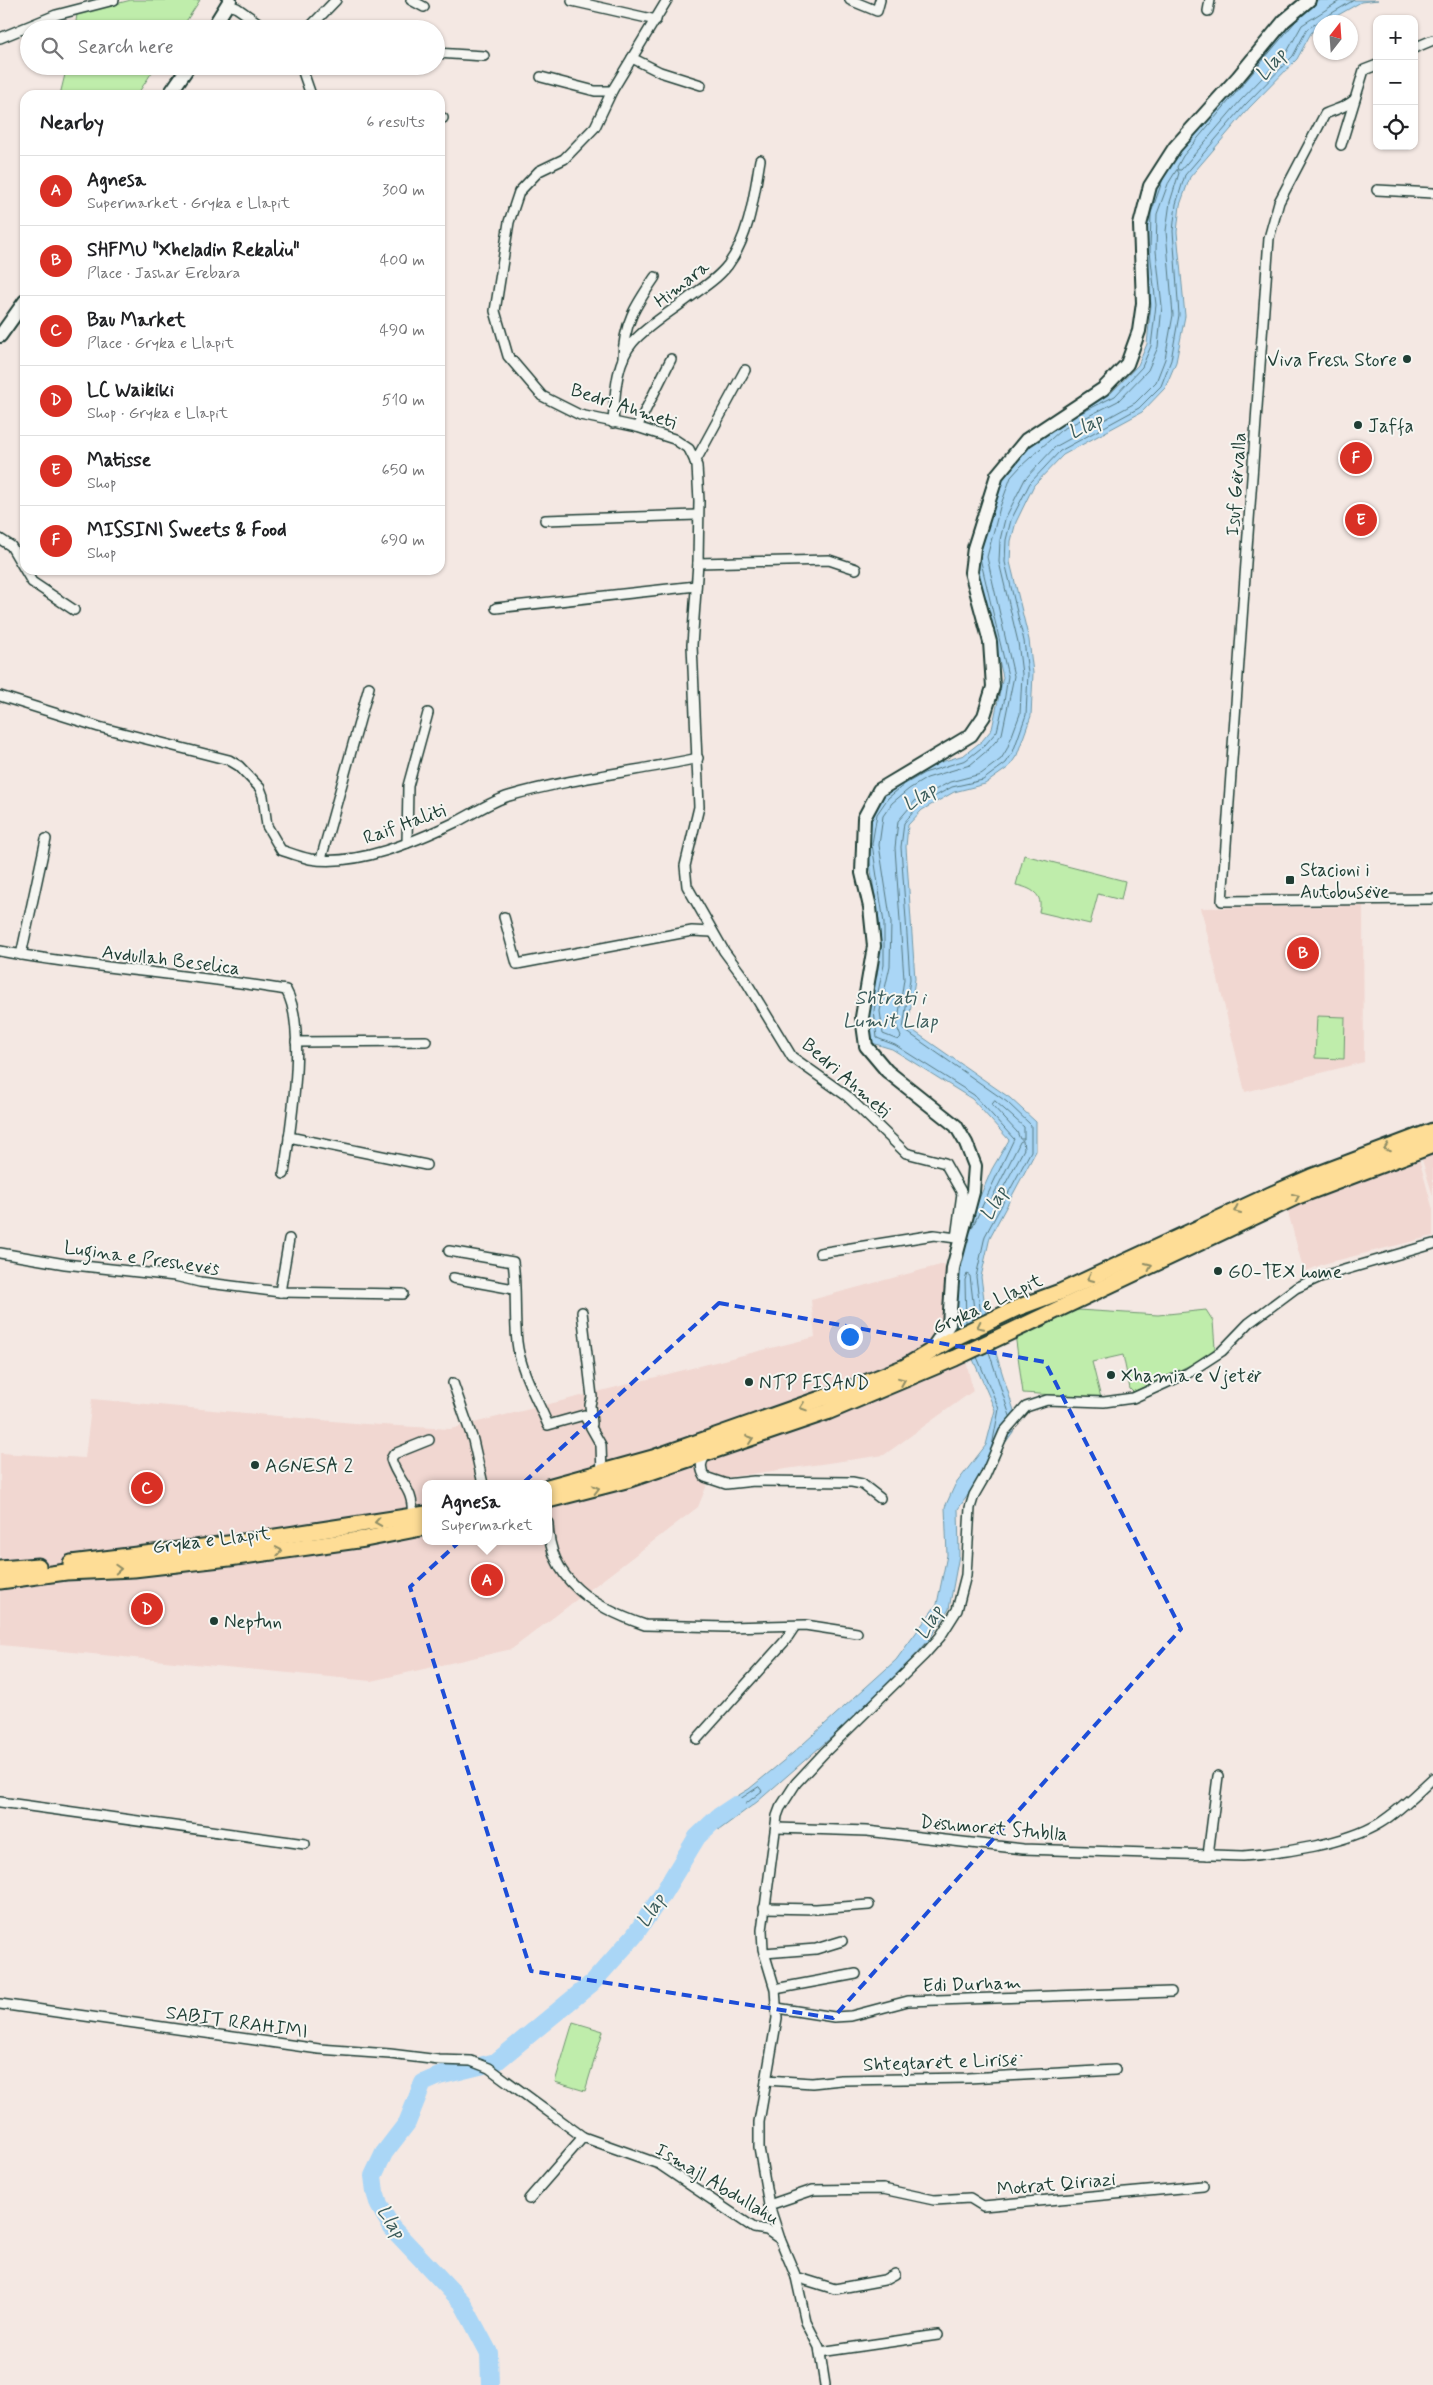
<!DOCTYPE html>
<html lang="en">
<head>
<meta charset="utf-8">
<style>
  :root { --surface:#fff; --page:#f6f6f6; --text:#202124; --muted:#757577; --line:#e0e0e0; --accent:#d93025 }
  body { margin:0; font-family:Mynerve,sans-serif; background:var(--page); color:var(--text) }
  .controls { position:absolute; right:15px; top:15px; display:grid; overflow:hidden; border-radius:10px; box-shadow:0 1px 4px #0004 }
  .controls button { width:45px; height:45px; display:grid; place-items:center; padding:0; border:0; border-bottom:1px solid var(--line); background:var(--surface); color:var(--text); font:25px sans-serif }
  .compass { position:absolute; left:1313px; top:15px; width:45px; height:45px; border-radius:50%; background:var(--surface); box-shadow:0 1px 4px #0004; rotate:17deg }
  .you { position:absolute; left:849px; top:1336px; width:18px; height:18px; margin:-12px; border:4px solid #fff; border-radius:50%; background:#1a73e8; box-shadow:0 0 0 8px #1a73e833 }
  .badge { display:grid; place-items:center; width:32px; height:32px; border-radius:50%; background:var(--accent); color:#fff; font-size:16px; font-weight:700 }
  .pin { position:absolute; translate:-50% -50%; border:2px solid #fff; box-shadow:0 1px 5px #0006 }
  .popup { position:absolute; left:422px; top:1480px; width:130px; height:65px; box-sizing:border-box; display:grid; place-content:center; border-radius:10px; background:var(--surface); filter:drop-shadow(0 1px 4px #0005); font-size:16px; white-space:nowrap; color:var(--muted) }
  .popup b { font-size:19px; color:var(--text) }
  .popup::after { content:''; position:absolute; left:50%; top:100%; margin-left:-10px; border:10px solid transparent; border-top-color:var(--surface) }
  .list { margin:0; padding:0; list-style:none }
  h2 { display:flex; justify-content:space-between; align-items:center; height:65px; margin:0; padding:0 20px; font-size:21px }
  h2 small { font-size:16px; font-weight:400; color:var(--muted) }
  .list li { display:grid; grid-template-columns:32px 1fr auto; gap:15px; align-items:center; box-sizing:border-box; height:70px; padding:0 20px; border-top:1px solid var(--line) }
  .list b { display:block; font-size:19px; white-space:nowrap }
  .list p { margin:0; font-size:16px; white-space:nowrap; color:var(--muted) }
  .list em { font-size:16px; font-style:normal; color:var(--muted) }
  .icon { flex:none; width:28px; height:28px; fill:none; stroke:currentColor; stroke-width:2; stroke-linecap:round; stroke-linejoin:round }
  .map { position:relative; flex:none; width:1433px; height:2385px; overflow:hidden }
  .search { position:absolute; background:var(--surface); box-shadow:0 1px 4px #0004; left:20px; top:20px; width:425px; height:55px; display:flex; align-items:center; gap:12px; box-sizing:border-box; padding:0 18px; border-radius:28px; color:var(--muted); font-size:19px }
  .panel { position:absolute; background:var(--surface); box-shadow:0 1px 4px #0004; left:20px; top:90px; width:425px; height:485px; border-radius:15px }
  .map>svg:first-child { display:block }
</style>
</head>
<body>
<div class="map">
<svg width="1433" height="2385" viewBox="0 0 1433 2385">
  <rect width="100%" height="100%" fill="#f4e8e3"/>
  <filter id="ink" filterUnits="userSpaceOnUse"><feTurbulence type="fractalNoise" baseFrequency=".02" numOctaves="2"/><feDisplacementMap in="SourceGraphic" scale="10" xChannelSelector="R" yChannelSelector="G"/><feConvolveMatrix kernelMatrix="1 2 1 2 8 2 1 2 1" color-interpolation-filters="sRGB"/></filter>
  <g filter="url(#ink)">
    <g fill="#f1d7d1" fill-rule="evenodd">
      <path d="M1363,906L1364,1062L1245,1092L1201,908Z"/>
      <path d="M1433,1149V1196L1420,1153Z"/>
      <path d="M1419,1159L1433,1210V1236L1323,1264L1304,1272L1285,1201Z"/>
      <path d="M944,1264L973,1391L884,1455L709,1480L698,1507L512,1649L371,1681L0,1645V1453L85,1458L92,1399L365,1424L450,1429L815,1337L811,1300ZM426,1484H548V1541H426Z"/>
    </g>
    <g fill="#bfedab" stroke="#6f9570">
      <path d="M131,0H200L181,29H75L77,14Z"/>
      <path d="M67,66H156L137,95H60Z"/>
      <path d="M1024,855L1125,881L1121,900L1098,894L1090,924L1039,912C1044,894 1031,888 1016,885Z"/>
      <path d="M1317,1016L1345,1017L1344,1059L1315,1058Z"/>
      <path d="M1062,1309L1158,1315L1206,1310L1213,1321L1215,1348L1203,1359L1133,1392L1130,1389L1123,1355L1092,1362L1101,1398L1023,1393L1015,1334Z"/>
      <path d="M573,2022L603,2031L585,2091L555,2082Z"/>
    </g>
    <path fill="#aad6f6" stroke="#7299a8" d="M1303,0H1378L1361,2L1326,22H1320V26L1311,33L1297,59L1249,108L1190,177L1180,205L1177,232L1185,316L1176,362L1165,388L1142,412L1063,455L1034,485L1016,522L1011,541L1010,562L1029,640L1033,673L1031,716L1017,755L1009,767L985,784L954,792L922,810L908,825L906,847L915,979L908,1027L1010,1098L1036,1122V1151L990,1237L981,1277L988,1328L1016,1417L1013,1432L958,1509L959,1555L949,1609L929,1640L903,1669L850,1721L757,1802L719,1830L714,1810L749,1789L793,1753L896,1660L937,1604L947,1555L945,1507L955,1485L986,1445L995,1410L972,1357L955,1332L953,1278L962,1238L992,1169L1009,1140L972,1099L892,1049L872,1043L869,1010L879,964V923L867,844L873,812L884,795L902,780L922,768L964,755L982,741L992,729L1003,677L975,557L1001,471L1055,421L1111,393L1138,365L1147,344L1151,305L1145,252L1146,212L1158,179L1173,150Z"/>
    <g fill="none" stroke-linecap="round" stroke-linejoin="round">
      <g stroke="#577a82" stroke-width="1">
        <path d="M1295,22L1183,156L1177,167L1178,170H1181L1240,101L1287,52L1302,25L1341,0"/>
        <path d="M1177,170L1179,173L1170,202L1166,231L1173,315L1165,359L1156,382L1135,403L1055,447L1025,479L1005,519L1000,540L999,562L1018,642L1022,674L1020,714L1007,749L1001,759L981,774L950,782L916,800L898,821L895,848L904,979L897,1027L901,1037L898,1040L883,1034L880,1011L890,966L891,923L879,845L883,816L892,803L909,789L927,778L970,765L989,749L1002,734L1014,676L987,557L1000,507L1011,477L1021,466L1061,430L1118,401L1148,370L1158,347L1162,306L1156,251L1157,214L1168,184Z"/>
        <path d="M1077,415L1115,396L1142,367L1151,346L1156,305L1150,251L1151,213L1163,179"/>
        <path d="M995,1101L1024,1127V1139H1020L1017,1132L992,1105Z"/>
        <path d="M1023,1141L1024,1149L995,1203L992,1204L990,1202L1020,1142Z"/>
        <path d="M970,1232L1014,1139L974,1095L895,1045L877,1038L874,1010L884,965V923L872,844L877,814L888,798L905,784L924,773L966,760L985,745L997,731L1004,702L1008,676L980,558"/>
        <path d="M981,1315L976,1277L985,1236L1031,1151V1125L1007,1102L903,1029L910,979L901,847L904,823L919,805L952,787L983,780L1006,763L1013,752L1026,715L1028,673L1024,641L1005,562L1006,540L1011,520L1030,483L1060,451L1139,408L1161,386L1171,360L1179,315L1173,231L1176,204L1185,175L1245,105L1293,56L1307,29L1317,23L1323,22L1327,16L1354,0"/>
        <path d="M966,1323L965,1280L967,1274L970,1276L975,1318"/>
        <path d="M989,1352L1010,1416"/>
        <path d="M977,1357L999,1409L992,1446"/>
        <path d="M759,1787L762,1791L725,1820L722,1819L721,1812Z"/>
      </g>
      <path stroke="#aad6f6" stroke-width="18" d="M490,2385L489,2353L462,2302L392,2228L379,2205L375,2192L373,2176L384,2153L407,2123L423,2083L439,2076L496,2062L592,1983L634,1936L662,1895L697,1837L718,1817L736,1805"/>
      <g stroke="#1f3d34" stroke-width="12">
        <g id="minor">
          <path d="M411,0L424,7"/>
          <path d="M667,0L612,91L595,127L564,159L539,171L519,192L509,222L495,311L508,356L542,396L580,415L637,427L674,439L689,449L693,457L697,466L699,501L698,563L692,645L699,807L685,866L687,886L724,951L744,978L792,1057L847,1096L906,1153L945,1163L962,1193L956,1238L934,1235L820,1253"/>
          <path d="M850,0L877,11L880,0"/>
          <path d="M572,1L656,20"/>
          <path d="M227,4L237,8L267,29"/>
          <path d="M1208,11L1210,0"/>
          <path d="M308,29L336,0"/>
          <path d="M0,38L56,15L114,0"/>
          <path d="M1414,48L1433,40"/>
          <path d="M436,53L484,56"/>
          <path d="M632,58L660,72L701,85"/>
          <path d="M301,66L311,95"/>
          <path d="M541,77L595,91H612"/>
          <path d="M1354,100C1345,108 1336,109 1325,114L1279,202L1269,238L1222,901L1433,899"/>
          <path d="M440,118H443"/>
          <path d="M1341,145L1364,70L1377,65"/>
          <path d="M1377,190L1433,193"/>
          <path d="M623,359C623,324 636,305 655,277"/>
          <path d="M613,423C615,398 615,362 633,342C648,325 672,311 690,297C703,288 718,278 728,265C750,235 754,195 760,160"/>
          <path d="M637,427L671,359"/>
          <path d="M695,462L745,370"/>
          <path d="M545,520L697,515"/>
          <path d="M0,539L11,546L32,582L74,610"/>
          <path d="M698,563L829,560L856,569"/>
          <path d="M496,608L696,586"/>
          <path d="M0,696L99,727L229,760L239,766L260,788L263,796L267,826L281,850C290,853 300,857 310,859C357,867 416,841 458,821C474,813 492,801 509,796C571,778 635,772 698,758"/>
          <path d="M407,843L408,786L428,713"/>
          <path d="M321,859L369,687"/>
          <path d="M504,917L517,964L692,931L712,932"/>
          <path d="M0,951C95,969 191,974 286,990C308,1028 290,1130 284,1174"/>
          <path d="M21,955L46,839"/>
          <path d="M296,1042L426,1041"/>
          <path d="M289,1137L426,1165"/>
          <path d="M449,1251L513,1262C517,1288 514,1316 517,1342C520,1370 537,1399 548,1425L584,1415L601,1445L602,1474"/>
          <path d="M0,1253L65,1264L175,1276L200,1282L280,1292L403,1294"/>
          <path d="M453,1278L514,1289"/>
          <path d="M280,1292L289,1239"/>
          <path d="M582,1312L592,1397L590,1405L592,1424"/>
          <path d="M453,1383L473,1440L483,1484"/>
          <path d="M707,1453C701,1462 699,1467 705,1477L726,1484L754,1481L852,1482L862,1484L880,1498"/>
          <path d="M412,1517C415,1488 398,1483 391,1459L394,1454L429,1440"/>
          <path d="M548,1523C549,1581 595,1608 645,1625L726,1627L805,1625L857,1633"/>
          <path d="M697,1739L785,1641L795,1626"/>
          <path d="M0,1802L305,1844"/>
          <path d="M777,1828L867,1831L1023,1849L1243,1856C1283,1853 1346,1844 1380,1823C1399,1811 1416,1794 1433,1778"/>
          <path d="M1208,1855L1218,1776"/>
          <path d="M764,1908L816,1909L869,1905"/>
          <path d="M764,1953L816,1949L842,1941"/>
          <path d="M775,1989L856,1974"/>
          <path d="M0,2004L319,2049L390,2054L439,2060L471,2061L489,2068L583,2137L659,2164L754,2228L767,2230L780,2239"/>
          <path d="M777,2008L834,2017L851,2016L908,2001L1171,1992"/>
          <path d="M766,2080L812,2083L841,2080L968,2078L1115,2070"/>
          <path d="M529,2199L583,2137"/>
          <path d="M769,2205L813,2190L883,2189L934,2200L970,2198L983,2206L1203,2186"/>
          <path d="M796,2277L835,2289L884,2280L895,2274"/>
          <path d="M820,2352L938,2335"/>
          <path d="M825,2385L819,2347L806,2322L796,2277L780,2239L769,2205L759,2148V2122L777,2018L775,1989L763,1949L762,1930L777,1816L780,1808L796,1783L824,1753L924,1655L940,1637L957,1610L966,1575L970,1508L974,1495L985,1476L1004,1432L1026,1407L1047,1400L1104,1402L1133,1398L1188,1373L1222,1351L1249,1323L1296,1288L1320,1277L1433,1244"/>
        </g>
      </g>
      <g stroke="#1f3d34" stroke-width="16">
        <g id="secondary">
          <path d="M212,29L230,0"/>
          <path d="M169,95L189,66"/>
          <path d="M0,336L25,301"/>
          <path d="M931,1350L949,1324L953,1268L973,1192L975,1166L966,1143L956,1126L887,1071L866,1046L862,1017L874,946L870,907L862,873L864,818L879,790L971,735L984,716L993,687L990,642L971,572L974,548L997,475L1026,440L1103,389L1127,364L1139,331L1143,303L1140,225L1150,186L1175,147L1238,77L1284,21L1309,0"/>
        </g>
      </g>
      <g stroke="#1f3d34" stroke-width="19">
        <g id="primary">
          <path d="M548,1487L653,1458L860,1385L905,1367L950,1340L1017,1308L1060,1292L1270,1195L1311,1177L1433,1131"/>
          <path d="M548,1500L630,1479L827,1412L955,1358L1298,1196L1433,1145"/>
          <path d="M71,1563L236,1543L426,1514"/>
          <path d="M0,1569L38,1566"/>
          <path d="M0,1581L66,1572L134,1569L229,1558L365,1539L426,1527"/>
        </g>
      </g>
      <use href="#minor" stroke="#f6f6f2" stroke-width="9"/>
      <use href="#secondary" stroke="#f6f6f2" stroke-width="12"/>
      <use href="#primary" stroke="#fedd96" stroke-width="15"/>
    </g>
    <defs><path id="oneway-chevron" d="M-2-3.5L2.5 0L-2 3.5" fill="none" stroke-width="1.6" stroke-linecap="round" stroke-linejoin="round" transform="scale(1.25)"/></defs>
    <g stroke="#8e8d65">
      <use href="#oneway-chevron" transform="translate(1387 1148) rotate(160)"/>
      <use href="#oneway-chevron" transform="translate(1296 1197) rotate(-24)"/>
      <use href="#oneway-chevron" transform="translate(1237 1210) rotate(155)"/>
      <use href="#oneway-chevron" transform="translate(1149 1266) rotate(-25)"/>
      <use href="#oneway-chevron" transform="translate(1090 1278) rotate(155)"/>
      <use href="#oneway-chevron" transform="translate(980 1326) rotate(154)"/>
      <use href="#oneway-chevron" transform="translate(902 1381) rotate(-22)"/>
      <use href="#oneway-chevron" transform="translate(803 1407) rotate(161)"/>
      <use href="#oneway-chevron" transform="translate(750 1439) rotate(-19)"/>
      <use href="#oneway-chevron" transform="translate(596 1489) rotate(-14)"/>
      <use href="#oneway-chevron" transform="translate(378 1522) rotate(171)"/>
      <use href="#oneway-chevron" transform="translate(279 1551) rotate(-10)"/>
      <use href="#oneway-chevron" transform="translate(118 1569) rotate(-3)"/>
    </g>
  </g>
  <path fill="none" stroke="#1d4ed8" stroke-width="4" stroke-dasharray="10 6" stroke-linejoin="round" d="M719,1303L1045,1362L1181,1629L833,2018L531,1971L410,1587Z"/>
  <g fill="#1f3d34" stroke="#f6f6f2" stroke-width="2">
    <circle cx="1407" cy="359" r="5"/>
    <circle cx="1358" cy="425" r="5"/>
    <rect x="1285" y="875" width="10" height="10" rx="2.5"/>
    <circle cx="1218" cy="1271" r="5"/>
    <circle cx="1111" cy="1375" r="5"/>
    <circle cx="749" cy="1382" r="5"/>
    <circle cx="255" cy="1465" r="5"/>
    <circle cx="214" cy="1621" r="5"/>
  </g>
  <g text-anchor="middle" stroke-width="4" stroke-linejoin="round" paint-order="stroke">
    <g font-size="19" fill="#1f3d34" stroke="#f6f6f2">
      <text transform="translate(681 283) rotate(-38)" y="7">Himara</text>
      <text transform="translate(624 405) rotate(18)" y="7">Bedri Ahmeti</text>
      <text transform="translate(1235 484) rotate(-86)" y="7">Isuf Gërvalla</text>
      <text transform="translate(404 823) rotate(-20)" y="7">Raif Haliti</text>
      <text transform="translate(171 959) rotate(7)" y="7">Avdullah Beselica</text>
      <text transform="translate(847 1077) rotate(41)" y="7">Bedri Ahmeti</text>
      <text transform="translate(142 1257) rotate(8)" y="7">Lugina e Preshevës</text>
      <text transform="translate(987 1303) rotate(-25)" y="7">Gryka e Llapit</text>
      <text transform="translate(211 1539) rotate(-7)" y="7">Gryka e Llapit</text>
      <text transform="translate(994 1827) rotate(5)" y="7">Dëshmorët Stublla</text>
      <text transform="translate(972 1983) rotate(-2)" y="7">Edi Durham</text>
      <text transform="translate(237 2021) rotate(8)" y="7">SABIT RRAHIMI</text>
      <text transform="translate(940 2061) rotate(-2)" y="7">Shtegtarët e Lirisë</text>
      <text transform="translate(718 2183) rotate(31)" y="7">Ismajl Abdullahu</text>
      <text transform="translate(1056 2183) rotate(-5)" y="7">Motrat Qiriazi</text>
    </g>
    <g font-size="19" fill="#1f3d34" stroke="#f6f6f2" text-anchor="start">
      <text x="1397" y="366" text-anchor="end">Viva Fresh Store</text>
      <text x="1368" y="432">Jaffa</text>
      <text x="1300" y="876">Stacioni i<tspan x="1300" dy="22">Autobusëve</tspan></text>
      <text x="1228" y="1278">GO-TEX home</text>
      <text x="1121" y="1382">Xhamia e Vjetër</text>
      <text x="759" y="1389">NTP FISAND</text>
      <text x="265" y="1472">AGNESA 2</text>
      <text x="224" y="1628">Neptun</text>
    </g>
    <g font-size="20" font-style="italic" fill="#3b5c5b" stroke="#f6f6f2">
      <text transform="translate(1270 64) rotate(-50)" y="7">Llap</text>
      <text transform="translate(1085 425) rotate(-26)" y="7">Llap</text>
      <text transform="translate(919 796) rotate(-33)" y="7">Llap</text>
      <text x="890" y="1004">Shtrati i<tspan x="890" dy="23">Lumit Llap</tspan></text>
      <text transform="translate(993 1203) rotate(-61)" y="7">Llap</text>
      <text transform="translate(928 1622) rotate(-60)" y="7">Llap</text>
      <text transform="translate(650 1910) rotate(-57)" y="7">Llap</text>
      <text transform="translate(392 2221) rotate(57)" y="7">Llap</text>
    </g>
  </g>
</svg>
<div class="controls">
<button>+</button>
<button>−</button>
<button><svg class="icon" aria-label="locate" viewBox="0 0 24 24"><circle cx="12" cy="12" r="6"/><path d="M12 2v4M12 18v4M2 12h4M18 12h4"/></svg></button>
</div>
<svg class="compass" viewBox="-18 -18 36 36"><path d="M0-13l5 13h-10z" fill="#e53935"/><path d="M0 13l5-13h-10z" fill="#757577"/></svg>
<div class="you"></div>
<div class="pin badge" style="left:487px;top:1580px">A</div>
<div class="popup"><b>Agnesa</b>Supermarket</div>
<div class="pin badge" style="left:1303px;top:953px">B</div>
<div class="pin badge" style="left:147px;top:1488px">C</div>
<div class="pin badge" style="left:147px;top:1609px">D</div>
<div class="pin badge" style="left:1361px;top:520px">E</div>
<div class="pin badge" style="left:1356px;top:458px">F</div>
<div class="search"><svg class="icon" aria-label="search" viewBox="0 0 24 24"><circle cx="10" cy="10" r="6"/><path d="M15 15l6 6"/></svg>Search here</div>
<section class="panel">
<h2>Nearby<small>6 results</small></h2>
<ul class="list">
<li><span class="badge">A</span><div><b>Agnesa</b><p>Supermarket · Gryka e Llapit</p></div><em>300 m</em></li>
<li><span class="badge">B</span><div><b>SHFMU &quot;Xheladin Rekaliu&quot;</b><p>Place · Jashar Erebara</p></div><em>400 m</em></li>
<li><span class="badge">C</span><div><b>Bau Market</b><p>Place · Gryka e Llapit</p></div><em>490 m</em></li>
<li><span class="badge">D</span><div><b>LC Waikiki</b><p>Shop · Gryka e Llapit</p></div><em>510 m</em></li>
<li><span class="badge">E</span><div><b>Matisse</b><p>Shop</p></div><em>650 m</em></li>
<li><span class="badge">F</span><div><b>MISSINI Sweets &amp; Food</b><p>Shop</p></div><em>690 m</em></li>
</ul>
</section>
</div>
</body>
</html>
